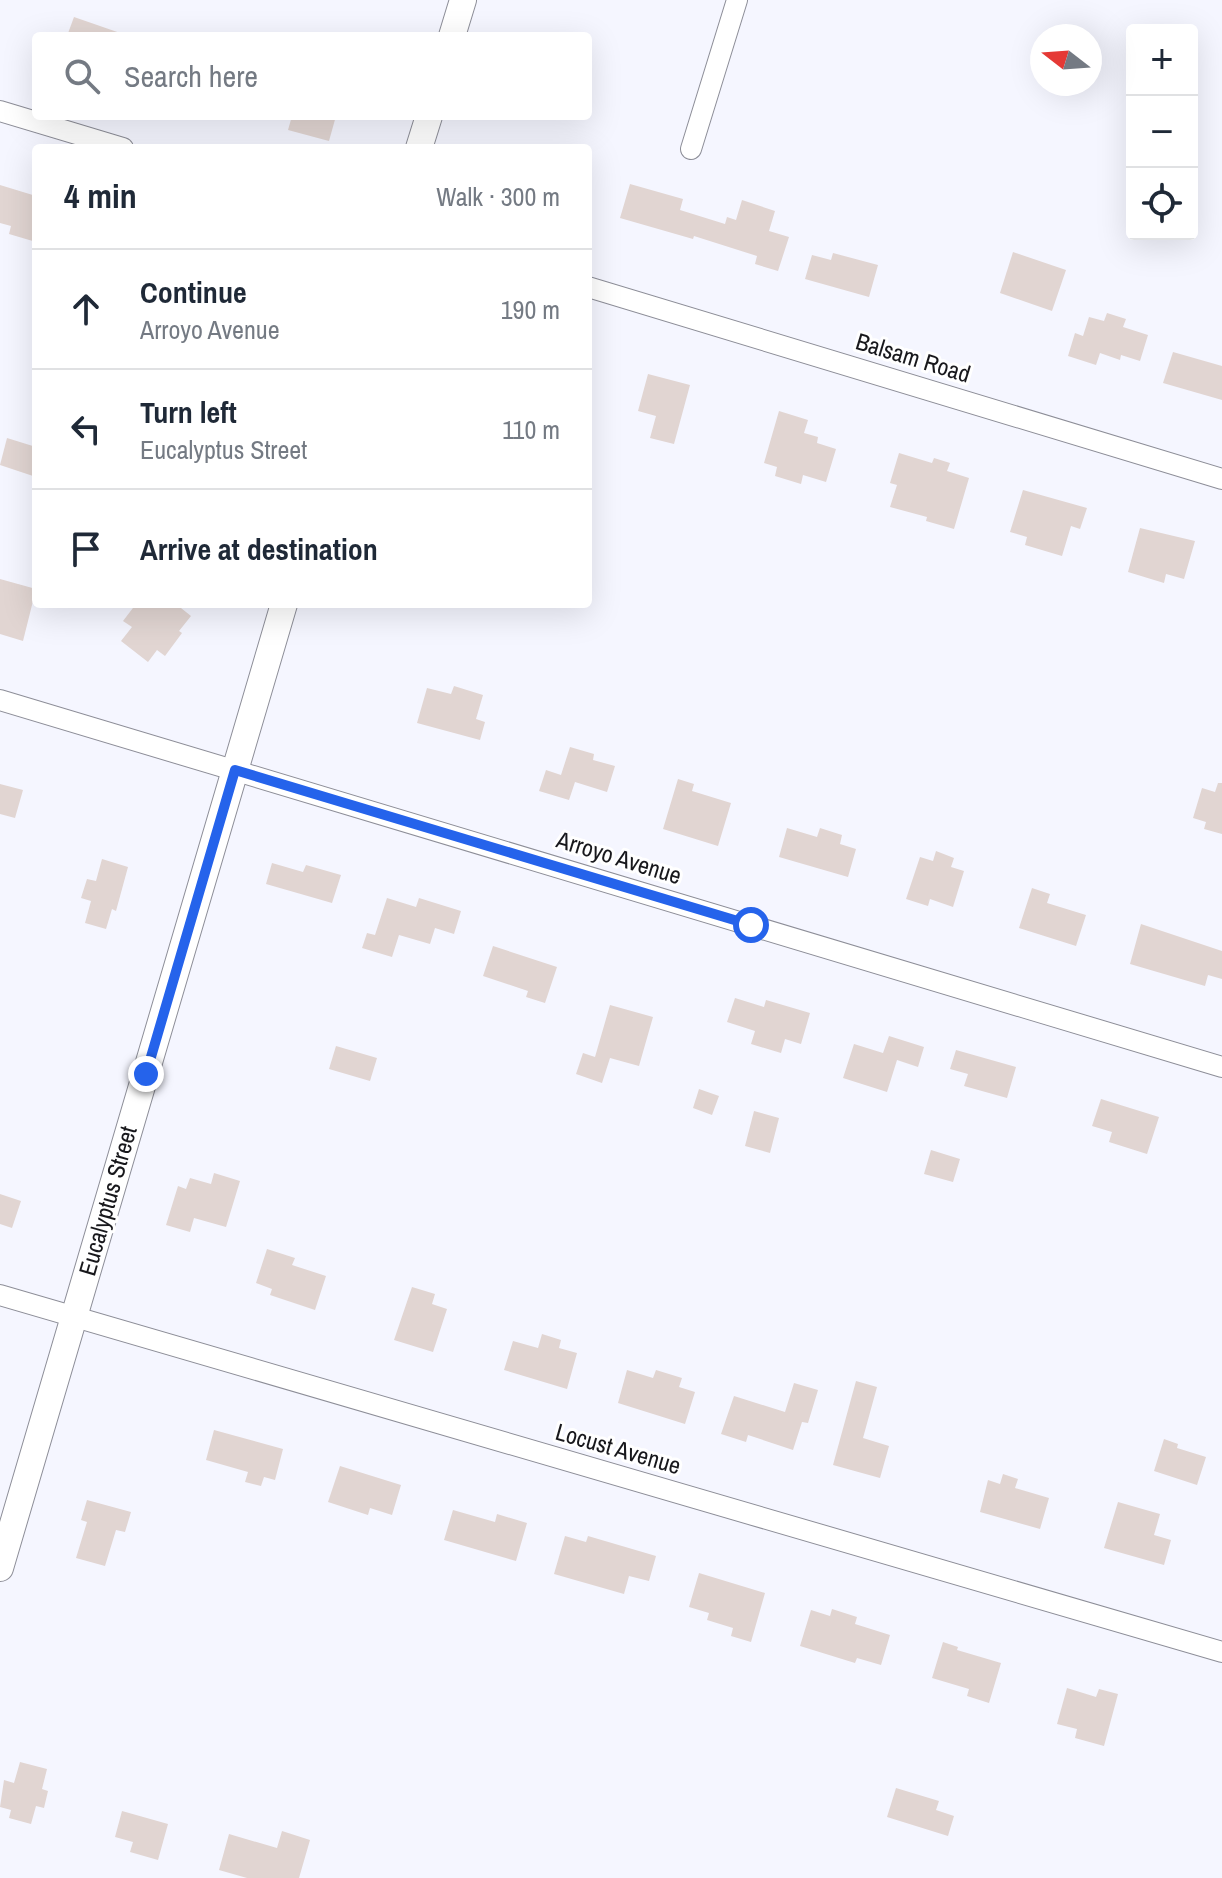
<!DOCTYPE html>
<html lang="en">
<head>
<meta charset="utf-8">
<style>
  :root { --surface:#fff; --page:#f2f2f3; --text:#1f2937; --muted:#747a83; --line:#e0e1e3 }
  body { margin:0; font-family:"Archivo Narrow",sans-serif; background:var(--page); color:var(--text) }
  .controls { position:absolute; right:24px; top:24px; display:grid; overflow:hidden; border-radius:8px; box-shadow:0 8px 32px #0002 }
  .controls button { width:72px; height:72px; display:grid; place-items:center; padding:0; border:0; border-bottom:2px solid var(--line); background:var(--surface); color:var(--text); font:40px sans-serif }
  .compass { position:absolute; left:1030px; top:24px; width:72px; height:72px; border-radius:50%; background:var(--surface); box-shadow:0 8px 32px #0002; rotate:287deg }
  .stop { position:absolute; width:24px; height:24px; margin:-18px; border:6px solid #2563eb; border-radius:50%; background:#fff }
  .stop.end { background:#2563eb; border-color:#fff; box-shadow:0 2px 8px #0008 }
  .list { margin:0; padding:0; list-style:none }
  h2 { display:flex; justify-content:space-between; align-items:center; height:104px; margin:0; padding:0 32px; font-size:34px }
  h2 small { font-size:26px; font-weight:400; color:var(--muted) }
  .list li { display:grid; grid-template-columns:52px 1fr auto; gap:24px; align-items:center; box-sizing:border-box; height:120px; padding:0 32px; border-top:2px solid var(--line) }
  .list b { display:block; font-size:30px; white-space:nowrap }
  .list p { margin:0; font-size:26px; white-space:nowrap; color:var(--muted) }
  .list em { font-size:26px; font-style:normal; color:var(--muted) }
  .icon { flex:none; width:44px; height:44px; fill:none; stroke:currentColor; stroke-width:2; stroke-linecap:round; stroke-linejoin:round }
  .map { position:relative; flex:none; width:1222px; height:1878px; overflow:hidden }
  .search { position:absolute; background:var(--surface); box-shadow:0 8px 32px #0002; left:32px; top:32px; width:560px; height:88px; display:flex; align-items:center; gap:20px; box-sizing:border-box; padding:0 28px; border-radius:8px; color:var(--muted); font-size:30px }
  .panel { position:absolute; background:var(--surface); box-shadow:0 8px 32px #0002; left:32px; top:144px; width:560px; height:464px; border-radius:8px }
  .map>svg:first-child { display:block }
</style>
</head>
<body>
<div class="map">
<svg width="1222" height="1878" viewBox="0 0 1222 1878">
  <rect width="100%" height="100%" fill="#f5f6ff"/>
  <g fill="#e1d5d2">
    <path d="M74,17L123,34V36H67Z"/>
    <path d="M292,116H336L329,141L288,130Z"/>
    <path d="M630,184L683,199L680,210L725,224L727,217L736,220L742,200L775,211L769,231L789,237L778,271L755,264L757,256L694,236L693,239L620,218Z"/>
    <path d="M0,185L36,196V242L9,234L11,226L0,223Z"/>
    <path d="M1013,252L1066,270L1052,311L1000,293Z"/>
    <path d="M833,253L878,265L869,297L805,279L812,255L831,260Z"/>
    <path d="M1107,313L1126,319L1123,327L1148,335L1140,361L1121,355L1120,360L1100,353L1096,365L1068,356L1075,333L1083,336L1089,317L1104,321Z"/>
    <path d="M1173,352L1222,366V400L1163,383Z"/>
    <path d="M648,374L690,385L674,444L650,438L656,416L638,411Z"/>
    <path d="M779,411L808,420L804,433L818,437L817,443L836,449L826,482L803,475L801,484L775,476L777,467L764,463Z"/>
    <path d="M7,438L36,447V477L0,465Z"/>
    <path d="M899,453L932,463L934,458L950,463L947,471L969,478L954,529L926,521L927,517L890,507L897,485L890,483Z"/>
    <path d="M1023,490L1087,508L1080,529L1071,526L1062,556L1025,545L1027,537L1010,532Z"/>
    <path d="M1140,528L1195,541L1184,579L1166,574L1164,583L1128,572Z"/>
    <path d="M0,579L36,589L23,641L0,634Z"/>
    <path d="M136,604H176L191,616L179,631L182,633L165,656L157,650L148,662L121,641L132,627L123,621Z"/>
    <path d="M454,686L483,695L476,719L485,722L480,740L417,723L427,688L451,694Z"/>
    <path d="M570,747L594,754L593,760L615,766L607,792L575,782L569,800L539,791L546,770L561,775Z"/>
    <path d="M678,779L694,784L692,791L731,803L718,846L663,829Z"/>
    <path d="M1218,783H1222V834L1204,829L1206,822L1193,818L1202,788L1215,792Z"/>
    <path d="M0,784L23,790L15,818L0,814Z"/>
    <path d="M787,828L817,837L820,828L842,835L840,844L856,849L848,877L779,857Z"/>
    <path d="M936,851L954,858L951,867L964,871L953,907L930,899L928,906L906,899L920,857L933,861Z"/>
    <path d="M102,859L128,867L116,911L112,909L106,929L85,923L91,901L81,898L87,879L96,881Z"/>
    <path d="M272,863L303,872L306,865L341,875L332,903L266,884Z"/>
    <path d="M1032,888L1050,894L1047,903L1086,915L1076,946L1019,928Z"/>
    <path d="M387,898L416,907L419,898L461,911L454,934L435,928L430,944L399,935L392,957L362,948L367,933L375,935Z"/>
    <path d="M1141,924L1222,951V979L1208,975L1205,986L1130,964Z"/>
    <path d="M493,946L557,967L545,1003L526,997L528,991L483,976Z"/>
    <path d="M735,998L764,1007L766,1000L810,1013L801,1044L785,1039L781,1053L751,1044L755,1031L727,1022Z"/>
    <path d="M610,1005L653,1017L639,1066L610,1058L602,1083L576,1074L583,1053L595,1057Z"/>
    <path d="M889,1036L924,1047L918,1067L897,1060L887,1092L843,1078L854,1044L883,1053Z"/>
    <path d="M336,1046L377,1058L370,1081L329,1069Z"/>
    <path d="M956,1050L1016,1067L1007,1098L964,1086L968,1074L950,1069Z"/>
    <path d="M699,1089L719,1096L712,1115L693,1108Z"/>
    <path d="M1101,1099L1159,1117L1147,1154L1109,1142L1112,1132L1092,1126Z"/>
    <path d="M754,1111L779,1118L770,1153L745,1146Z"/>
    <path d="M931,1150L960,1159L953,1182L924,1174Z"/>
    <path d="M214,1173L240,1181L226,1227L194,1218L190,1232L166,1225L178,1186L186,1189L190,1178L211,1184Z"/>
    <path d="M0,1194L21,1201L12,1228L0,1224Z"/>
    <path d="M267,1249L295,1258L292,1265L326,1276L315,1310L270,1295L272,1289L256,1283Z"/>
    <path d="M412,1287L435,1294L432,1304L447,1309L433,1352L394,1340Z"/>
    <path d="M542,1334L561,1340L559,1348L577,1353L567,1389L504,1370L513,1341L538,1348Z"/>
    <path d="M627,1370L653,1378L656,1370L682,1378L679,1387L695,1392L685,1424L618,1403Z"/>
    <path d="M856,1381L877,1387L863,1438L889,1446L880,1478L833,1465Z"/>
    <path d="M794,1383L818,1390L808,1423L802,1422L793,1450L748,1435L746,1442L721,1434L734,1396L785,1412Z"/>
    <path d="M214,1430L283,1449L275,1480L264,1477L261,1486L245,1482L248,1472L206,1460Z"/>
    <path d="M1164,1439L1178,1444L1177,1448L1206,1457L1197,1485L1154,1471Z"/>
    <path d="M340,1466L401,1485L392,1515L370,1508L368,1515L328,1502Z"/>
    <path d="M1003,1474L1018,1479L1015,1488L1049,1498L1040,1529L980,1512L988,1480L1000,1484Z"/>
    <path d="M87,1500L131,1512L125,1532L116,1530L105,1566L76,1558L87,1522L81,1520Z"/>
    <path d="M1118,1502L1160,1514L1154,1535L1171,1540L1164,1565L1104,1548Z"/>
    <path d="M453,1510L495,1522L497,1514L527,1523L516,1561L444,1540Z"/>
    <path d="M565,1536L586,1542L588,1536L656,1556L649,1581L629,1576L624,1594L554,1574Z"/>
    <path d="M699,1573L765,1593L751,1642L731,1636L733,1628L707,1620L709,1613L689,1607Z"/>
    <path d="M832,1609L857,1617L855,1624L890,1635L881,1665L857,1658L855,1663L800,1646L811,1610L830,1616Z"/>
    <path d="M943,1642L958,1647L957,1650L1001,1663L989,1703L967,1696L969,1689L932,1678Z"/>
    <path d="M1067,1688L1096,1697L1099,1689L1118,1694L1104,1746L1075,1738L1077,1729L1057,1724Z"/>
    <path d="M20,1762L47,1769L42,1789L48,1791L44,1808L36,1806L31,1824L9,1818L11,1810L0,1807L4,1780L14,1783Z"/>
    <path d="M896,1788L939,1801L936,1810L954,1816L948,1836L887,1817Z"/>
    <path d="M122,1811L168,1824L158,1860L130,1852L133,1842L115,1837Z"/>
    <path d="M282,1831L310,1840L299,1878H247L219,1870L229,1834L277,1848Z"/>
  </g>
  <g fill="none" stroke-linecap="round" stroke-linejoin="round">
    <g stroke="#8d8e98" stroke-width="22">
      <g id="minor">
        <path d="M0,111L123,148"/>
        <path d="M691,149L737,0"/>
        <path d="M588,287L1222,479"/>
        <path d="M0,700L1222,1067"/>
        <path d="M0,1295L1222,1652"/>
      </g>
    </g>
    <g stroke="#8d8e98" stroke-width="28">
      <g id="major">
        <path d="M452,36L463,0"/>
        <path d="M419,148L429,116"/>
        <path d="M0,1568L284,604"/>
      </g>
    </g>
    <use href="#minor" stroke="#fff" stroke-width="20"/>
    <use href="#major" stroke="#fff" stroke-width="26"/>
  </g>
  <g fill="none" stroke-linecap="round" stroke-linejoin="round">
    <path stroke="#2563eb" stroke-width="10" d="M146,1074L235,770L751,925"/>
  </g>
  <g text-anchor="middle" stroke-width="6" stroke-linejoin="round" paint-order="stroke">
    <g font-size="24" fill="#18181c" stroke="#fff">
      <text transform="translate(913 358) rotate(17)" y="8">Balsam Road</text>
      <text transform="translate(619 858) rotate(17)" y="8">Arroyo Avenue</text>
      <text transform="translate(108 1201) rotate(-74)" y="8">Eucalyptus Street</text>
      <text transform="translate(618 1449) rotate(16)" y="8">Locust Avenue</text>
    </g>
  </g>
</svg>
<div class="controls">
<button>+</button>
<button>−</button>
<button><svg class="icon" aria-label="locate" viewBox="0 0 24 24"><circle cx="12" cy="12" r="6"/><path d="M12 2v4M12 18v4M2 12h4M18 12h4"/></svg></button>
</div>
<svg class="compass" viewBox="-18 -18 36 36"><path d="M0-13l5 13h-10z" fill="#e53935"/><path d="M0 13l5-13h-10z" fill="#747a83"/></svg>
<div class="stop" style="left:751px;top:925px"></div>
<div class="stop end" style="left:146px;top:1074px"></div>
<div class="search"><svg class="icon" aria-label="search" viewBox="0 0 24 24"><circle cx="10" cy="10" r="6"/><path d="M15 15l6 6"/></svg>Search here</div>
<section class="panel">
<h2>4 min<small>Walk · 300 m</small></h2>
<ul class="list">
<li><svg class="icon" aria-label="ahead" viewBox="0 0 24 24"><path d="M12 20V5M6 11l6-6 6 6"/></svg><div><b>Continue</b><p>Arroyo Avenue</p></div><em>190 m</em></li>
<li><svg class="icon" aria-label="left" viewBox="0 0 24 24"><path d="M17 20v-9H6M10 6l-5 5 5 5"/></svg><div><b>Turn left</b><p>Eucalyptus Street</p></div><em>110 m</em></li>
<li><svg class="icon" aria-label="arrive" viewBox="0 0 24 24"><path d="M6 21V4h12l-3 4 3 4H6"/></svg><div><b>Arrive at destination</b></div></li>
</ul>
</section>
</div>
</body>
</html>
